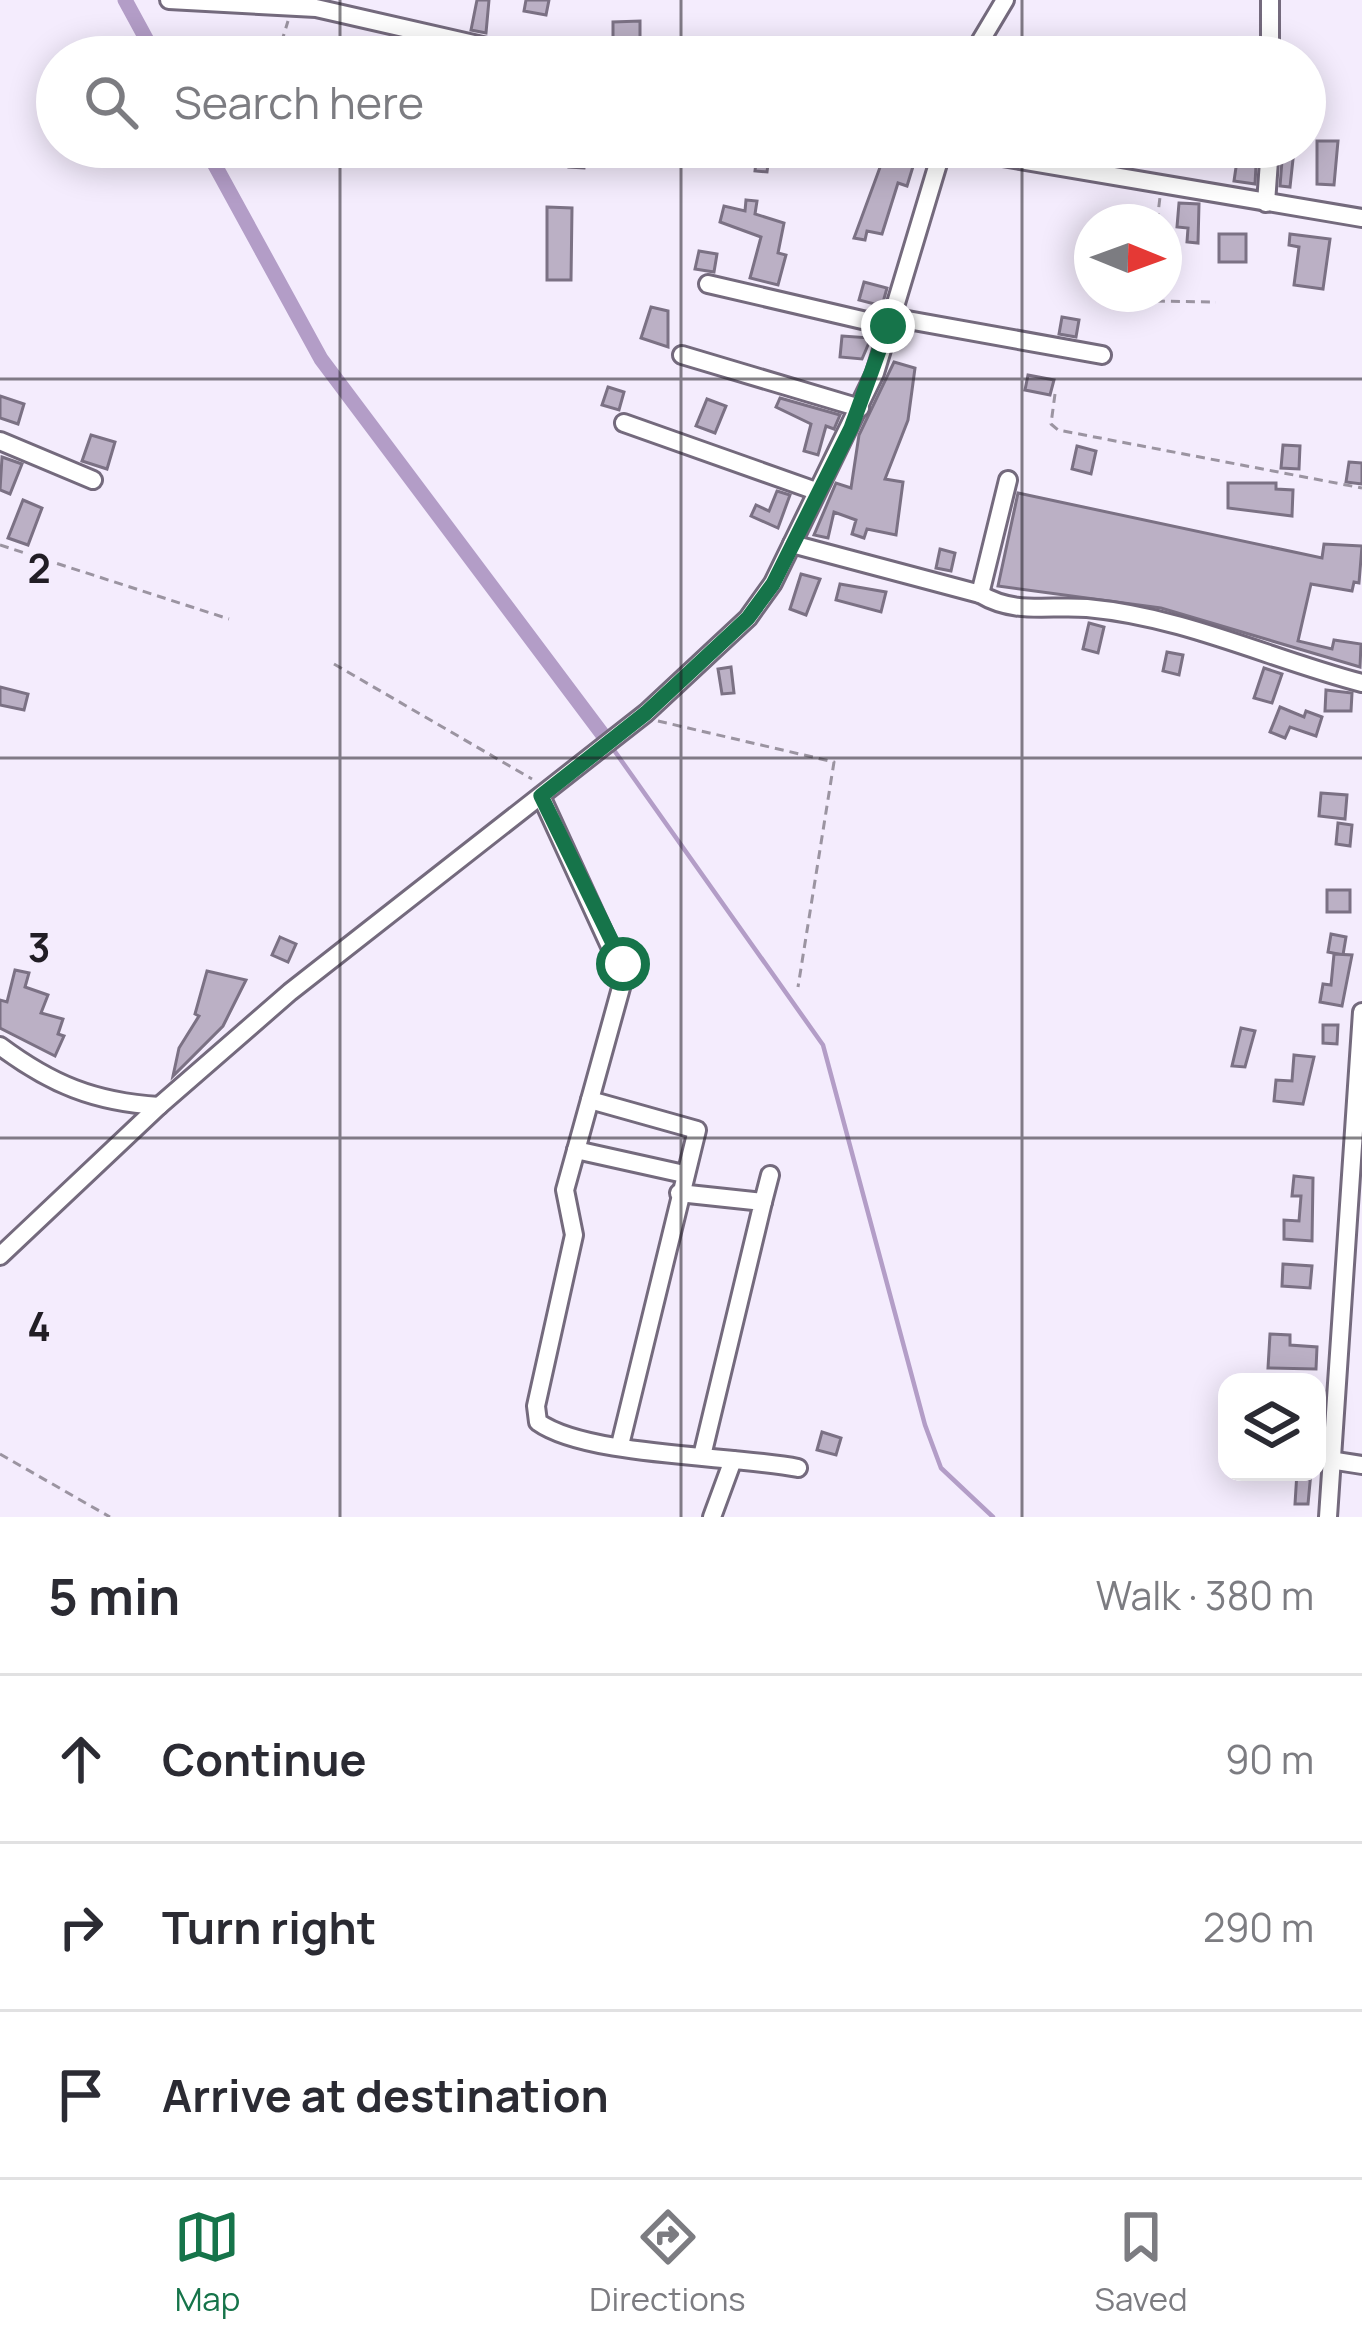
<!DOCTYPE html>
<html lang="en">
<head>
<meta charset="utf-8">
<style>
  :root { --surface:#fff; --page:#f7f7f7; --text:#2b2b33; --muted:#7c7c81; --line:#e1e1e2; --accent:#16744a }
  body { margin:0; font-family:Manrope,sans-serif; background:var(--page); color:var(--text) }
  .controls { position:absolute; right:36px; bottom:36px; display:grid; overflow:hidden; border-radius:24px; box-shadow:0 6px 30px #0003 }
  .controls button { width:108px; height:108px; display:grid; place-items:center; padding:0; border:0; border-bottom:3px solid var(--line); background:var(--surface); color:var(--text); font:60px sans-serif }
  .compass { position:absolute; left:1074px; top:204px; width:108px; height:108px; border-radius:50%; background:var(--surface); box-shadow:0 6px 30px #0003; rotate:91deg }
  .stop { position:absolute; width:36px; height:36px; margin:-27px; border:9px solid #16744a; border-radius:50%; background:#fff }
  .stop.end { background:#16744a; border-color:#fff; box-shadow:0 3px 12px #0008 }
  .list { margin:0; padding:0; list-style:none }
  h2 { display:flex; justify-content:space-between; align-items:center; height:156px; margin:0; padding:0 48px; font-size:51px }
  h2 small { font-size:39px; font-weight:400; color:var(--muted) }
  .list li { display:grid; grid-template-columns:78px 1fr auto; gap:36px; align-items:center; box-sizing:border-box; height:168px; padding:0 48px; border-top:3px solid var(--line) }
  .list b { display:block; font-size:45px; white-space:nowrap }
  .list em { font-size:39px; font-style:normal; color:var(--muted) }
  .icon { flex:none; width:66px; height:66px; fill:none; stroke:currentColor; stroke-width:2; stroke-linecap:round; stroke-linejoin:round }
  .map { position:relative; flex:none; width:1362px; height:1517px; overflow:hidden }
  .search { position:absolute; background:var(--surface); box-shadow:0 6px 30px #0003; left:36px; right:36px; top:36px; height:132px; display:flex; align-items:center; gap:30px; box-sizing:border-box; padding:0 42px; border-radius:66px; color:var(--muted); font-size:45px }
  .sheet { height:660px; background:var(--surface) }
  nav { display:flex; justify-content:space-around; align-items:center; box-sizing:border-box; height:168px; border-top:3px solid var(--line); background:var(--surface); font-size:33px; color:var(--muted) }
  nav a { display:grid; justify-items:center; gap:6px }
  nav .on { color:var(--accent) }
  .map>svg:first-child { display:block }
</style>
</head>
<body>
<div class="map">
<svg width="1362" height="1517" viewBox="0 0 1362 1517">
  <rect width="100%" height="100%" fill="#f4ecfd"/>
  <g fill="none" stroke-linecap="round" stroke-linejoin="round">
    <path stroke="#b39dc7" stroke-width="4.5" d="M611,746L823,1045L925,1425L941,1468L993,1517"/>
    <g stroke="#b39dc7" stroke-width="15">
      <path d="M125,0L156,57"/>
      <path d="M205,147L321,359L609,743"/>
    </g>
  </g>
  <g fill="#bbb0c5" stroke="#7b7184" stroke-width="3">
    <path d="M477,0H489L486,33L471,30Z"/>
    <path d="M526,0H549L546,15L524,11Z"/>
    <path d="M640,21V38H613V22Z"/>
    <path d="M349,42L368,43L367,57H348Z"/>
    <path d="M1317,141H1338L1334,185L1317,184Z"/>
    <path d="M546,147H586L584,168L569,167L570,157L546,156Z"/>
    <path d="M746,147H792L789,161L769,157L767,172L755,171L757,154L746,152Z"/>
    <path d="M1239,147H1257L1255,184L1234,181Z"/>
    <path d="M1283,148L1294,150L1290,187L1280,186Z"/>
    <path d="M886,151L915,160L907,186L898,183L882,234L867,231L865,240L854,238Z"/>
    <path d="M746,200L757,201L755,214L784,223L778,253L786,255L778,285L750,278L761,237L720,222L724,206L745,211Z"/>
    <path d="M1179,203L1199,204L1198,243L1187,242L1188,228L1177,227Z"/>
    <path d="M547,207L572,208L571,280H547Z"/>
    <rect x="1219" y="234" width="27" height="28"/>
    <path d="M1290,234L1330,239L1323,289L1294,285L1299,247L1289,245Z"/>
    <path d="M699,251L717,254L714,272L695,269Z"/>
    <path d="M864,282L887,288L882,306L859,300Z"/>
    <path d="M651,307L668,311V347L641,338Z"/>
    <path d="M1062,317L1079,320L1076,337L1059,334Z"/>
    <path d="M842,336L871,338L862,359L840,357Z"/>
    <path d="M894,362L915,368L908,420L885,479L903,482L896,535L867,529L864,538L852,534L856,520L834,512L828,538L814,535L836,483L851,488L859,435Z"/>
    <path d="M1028,375L1054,380L1050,395L1025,390Z"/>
    <path d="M608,387L624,392L619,410L602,405Z"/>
    <path d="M0,396L24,404L18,424L0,418Z"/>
    <path d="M780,398L840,415L834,429L826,426L818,455L804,451L811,424L776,407Z"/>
    <path d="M707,399L726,406L715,433L696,426Z"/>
    <path d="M91,435L115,442L107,469L82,461Z"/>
    <path d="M1283,445L1300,446L1299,469L1281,468Z"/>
    <path d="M1077,446L1096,451L1091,474L1072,469Z"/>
    <path d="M2,457L22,464L10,494L0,490Z"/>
    <path d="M1349,462L1362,463V484L1346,482Z"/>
    <path d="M1228,483H1276V489L1293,490L1292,516L1228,508Z"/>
    <path d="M777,491L790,495L778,528L751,516L756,505L769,511Z"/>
    <path d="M1018,493L1322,558L1324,544L1362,546L1359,583L1354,582L1352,591L1311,584L1298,641L1332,649L1334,640L1361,644L1360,667L1161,608L998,586Z"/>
    <path d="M23,500L42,508L28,545L8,538Z"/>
    <path d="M940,549L955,553L951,571L936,568Z"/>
    <path d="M801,574L820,579L806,615L790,609Z"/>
    <path d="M840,584L886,592L881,612L836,600Z"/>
    <path d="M1089,623L1104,627L1098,653L1083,649Z"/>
    <path d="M1167,652L1183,655L1179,675L1163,671Z"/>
    <path d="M731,667L734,693L722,694L718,669Z"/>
    <path d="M1264,668L1282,674L1272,703L1254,698Z"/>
    <path d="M0,687L28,694L24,710L0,705Z"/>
    <path d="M1326,690L1352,693L1351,711H1325Z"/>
    <path d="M1280,707L1304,717L1306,711L1322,717L1316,736L1290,727L1285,738L1270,732Z"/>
    <path d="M1321,793L1347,795L1345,819L1319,816Z"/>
    <path d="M1338,823L1352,825L1350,846L1336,844Z"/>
    <rect x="1327" y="890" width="23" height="22"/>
    <path d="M1331,934L1346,937L1343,955L1328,952Z"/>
    <path d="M280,937L296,944L288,962L272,955Z"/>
    <path d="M1334,954L1352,955L1342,1006L1320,1002L1323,984L1331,985Z"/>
    <path d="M15,970L29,973L25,987L48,995L41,1013L63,1019L58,1034L64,1036L55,1056L0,1028V1000L7,1002Z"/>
    <path d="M207,971L246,980L223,1026L173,1076L179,1048L199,1016L195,1014Z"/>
    <path d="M1323,1025H1338L1337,1044L1323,1043Z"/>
    <path d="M1241,1028L1255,1031L1245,1067L1232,1066Z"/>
    <path d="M1294,1055L1314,1057L1303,1104L1274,1101L1276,1080L1292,1081Z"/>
    <path d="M1294,1176L1313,1178L1312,1241L1284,1239V1220L1299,1221L1301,1196H1292Z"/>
    <path d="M1283,1264L1312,1266L1310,1288L1282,1286Z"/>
    <path d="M1270,1334L1290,1335V1345L1317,1347L1316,1369L1268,1368Z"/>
    <path d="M822,1432L841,1438L836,1455L817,1450Z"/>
    <path d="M1297,1472H1311L1308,1504H1295Z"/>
  </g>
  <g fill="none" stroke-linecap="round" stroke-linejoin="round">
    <g stroke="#746a7d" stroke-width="22">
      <g id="minor">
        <path d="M169,0L316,8L531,57"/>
        <path d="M1270,0V57"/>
        <path d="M971,57L1005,0"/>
        <path d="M943,147L1362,218"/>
        <path d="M1266,203L1270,147"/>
        <path d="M708,284L888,326"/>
        <path d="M891,317L1102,355"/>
        <path d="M682,355L860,408"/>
        <path d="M624,423L816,491"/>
        <path d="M0,441L93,480"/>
        <path d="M792,544L980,594C1015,615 1048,605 1087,608C1185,617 1270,659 1362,683"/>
        <path d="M980,594L1008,480"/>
        <path d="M541,796L624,977L565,1190L574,1235L536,1406L538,1422C587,1457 734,1455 798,1468"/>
        <path d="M0,1046C51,1084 94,1102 159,1106"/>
        <path d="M590,1100L697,1130L620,1445"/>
        <path d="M576,1150L684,1174"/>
        <path d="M679,1193L763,1202L702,1456"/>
        <path d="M763,1202L770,1175"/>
        <path d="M0,1256L159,1106L290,992L646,713L748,618L773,583L875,373L943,147"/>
        <path d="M1330,1460L1362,1465"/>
        <path d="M712,1517L733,1460"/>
        <path d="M1328,1517L1362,1012"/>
      </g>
    </g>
    <g stroke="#9b94a1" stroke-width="3" stroke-dasharray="9 6" stroke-linecap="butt">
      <path d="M277,57L288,21"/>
      <path d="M1157,222L1160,197"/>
      <path d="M1149,294L1148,301L1216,302"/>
      <path d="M1055,394L1051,424L1058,430L1362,488"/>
      <path d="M0,545L229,619"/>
      <path d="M334,664L532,779"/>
      <path d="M658,721L834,762L798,987"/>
      <path d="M0,1454L110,1517"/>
    </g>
    <use href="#minor" stroke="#fff" stroke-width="16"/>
  </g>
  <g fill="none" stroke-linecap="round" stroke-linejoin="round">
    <path stroke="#16744a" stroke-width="15" d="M623,964L541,796L646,713L748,618L773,584L851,428L888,326"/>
  </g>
  <path fill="none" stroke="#211d25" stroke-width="3" stroke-opacity="0.55" d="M340,0V57M681,0V57M1022,0V57M340,147V1517M681,147V1517M1022,147V1517M0,379H1362M0,758H1362M0,1138H1362"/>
  <g font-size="39" text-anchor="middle" font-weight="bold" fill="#211d25" stroke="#f4ecfd" stroke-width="10" stroke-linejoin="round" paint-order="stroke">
    <text x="39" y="583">2</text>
    <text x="39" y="962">3</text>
    <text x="39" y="1341">4</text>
  </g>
</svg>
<div class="controls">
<button><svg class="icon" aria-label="layers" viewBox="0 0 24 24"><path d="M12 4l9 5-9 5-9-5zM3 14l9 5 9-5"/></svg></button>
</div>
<svg class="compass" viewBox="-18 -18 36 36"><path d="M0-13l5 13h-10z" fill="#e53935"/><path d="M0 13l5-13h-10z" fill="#7c7c81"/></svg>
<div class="stop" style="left:623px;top:964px"></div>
<div class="stop end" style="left:888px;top:326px"></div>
<div class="search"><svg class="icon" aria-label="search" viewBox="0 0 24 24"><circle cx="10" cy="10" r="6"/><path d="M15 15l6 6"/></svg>Search here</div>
</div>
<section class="sheet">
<h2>5 min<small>Walk · 380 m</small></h2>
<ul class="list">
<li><svg class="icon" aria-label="ahead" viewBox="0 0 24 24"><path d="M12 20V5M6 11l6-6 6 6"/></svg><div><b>Continue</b></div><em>90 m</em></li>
<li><svg class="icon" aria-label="right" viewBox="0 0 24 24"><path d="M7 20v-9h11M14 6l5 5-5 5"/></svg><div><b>Turn right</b></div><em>290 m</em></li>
<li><svg class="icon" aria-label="arrive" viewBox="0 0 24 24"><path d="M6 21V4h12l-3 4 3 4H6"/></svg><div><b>Arrive at destination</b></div></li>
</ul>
</section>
<nav>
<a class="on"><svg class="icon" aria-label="map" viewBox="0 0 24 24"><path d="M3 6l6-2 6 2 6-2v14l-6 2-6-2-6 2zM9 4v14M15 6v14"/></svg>Map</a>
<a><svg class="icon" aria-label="directions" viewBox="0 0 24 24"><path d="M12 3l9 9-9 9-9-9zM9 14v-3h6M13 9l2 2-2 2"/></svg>Directions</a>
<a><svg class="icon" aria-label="saved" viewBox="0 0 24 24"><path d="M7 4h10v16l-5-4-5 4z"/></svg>Saved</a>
</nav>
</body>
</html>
